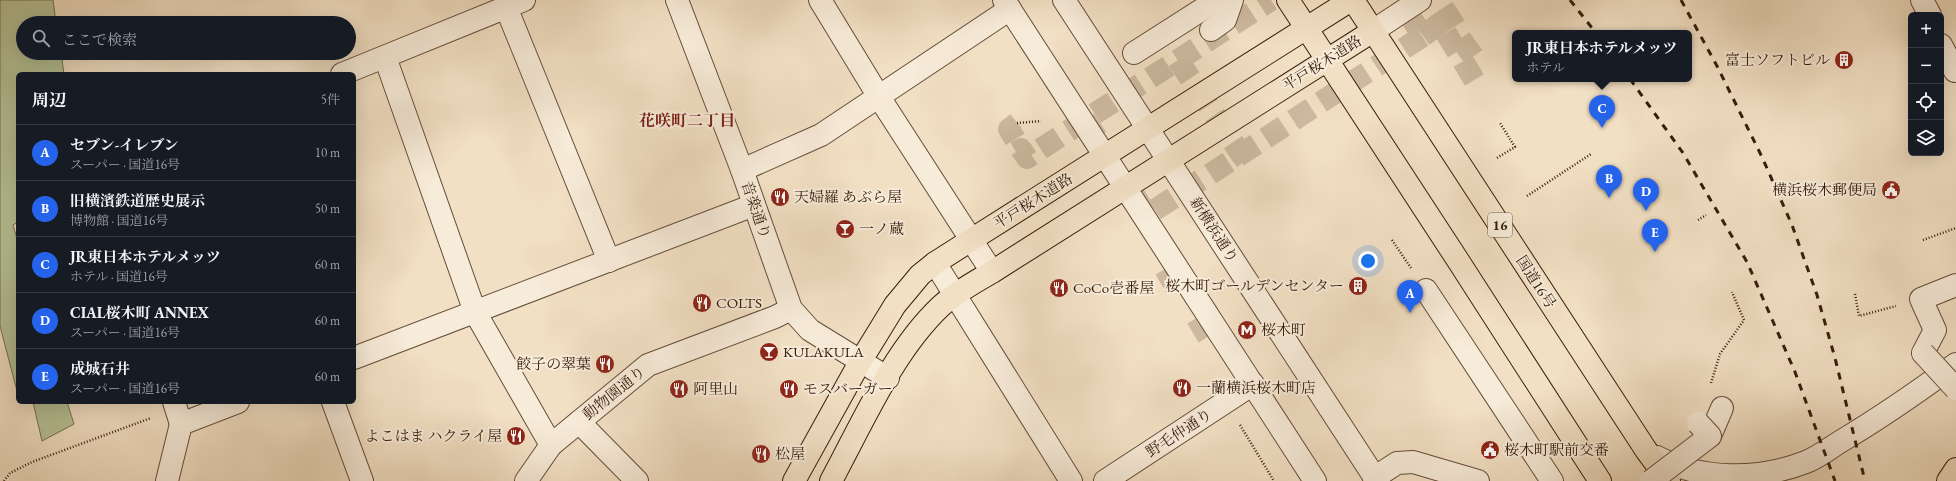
<!DOCTYPE html>
<html lang="ja">
<head>
<meta charset="utf-8">
<style>
  :root { --surface:#171b24; --page:#242831; --text:#f1f3f6; --muted:#9ea1a6; --line:#363941; --accent:#2563eb }
  body { margin:0; font-family:"EB Garamond","Noto Serif JP",serif; background:var(--page); color:var(--text) }
  .controls { position:absolute; right:12px; top:12px; display:grid; overflow:hidden; border-radius:6px; box-shadow:0 4px 16px #0002 }
  .controls button { width:36px; height:36px; display:grid; place-items:center; padding:0; border:0; border-bottom:1px solid var(--line); background:var(--surface); color:var(--text); font:20px sans-serif }
  .you { position:absolute; left:1368px; top:261px; width:14px; height:14px; margin:-10px; border:3px solid #fff; border-radius:50%; background:#1a73e8; box-shadow:0 0 0 6px #1a73e833 }
  .badge { display:grid; place-items:center; width:26px; height:26px; border-radius:50%; background:var(--accent); color:#fff; font-size:13px; font-weight:700 }
  .pin { position:absolute; translate:-50% -33px; filter:drop-shadow(0 1px 2px #0008) }
  .pin::after { content:''; position:absolute; top:21px; width:14px; height:12px; background:inherit; clip-path:polygon(0 0,100% 0,50% 100%) }
  .popup { position:absolute; left:1512px; top:30px; width:180px; height:52px; box-sizing:border-box; display:grid; place-content:center; border-radius:6px; background:var(--surface); filter:drop-shadow(0 1px 3px #0005); font-size:13px; white-space:nowrap; color:var(--muted) }
  .popup b { font-size:15px; color:var(--text) }
  .popup::after { content:''; position:absolute; left:50%; top:100%; margin-left:-8px; border:8px solid transparent; border-top-color:var(--surface) }
  .list { margin:0; padding:0; list-style:none }
  h2 { display:flex; justify-content:space-between; align-items:center; height:52px; margin:0; padding:0 16px; font-size:17px }
  h2 small { font-size:13px; font-weight:400; color:var(--muted) }
  .list li { display:grid; grid-template-columns:26px 1fr auto; gap:12px; align-items:center; box-sizing:border-box; height:56px; padding:0 16px; border-top:1px solid var(--line) }
  .list b { display:block; font-size:15px; white-space:nowrap }
  .list p { margin:0; font-size:13px; white-space:nowrap; color:var(--muted) }
  .list em { font-size:13px; font-style:normal; color:var(--muted) }
  .icon { flex:none; width:22px; height:22px; fill:none; stroke:currentColor; stroke-width:2; stroke-linecap:round; stroke-linejoin:round }
  .map { position:relative; flex:none; width:1956px; height:481px; overflow:hidden }
  .search { position:absolute; background:var(--surface); box-shadow:0 4px 16px #0002; left:16px; top:16px; width:340px; height:44px; display:flex; align-items:center; gap:10px; box-sizing:border-box; padding:0 14px; border-radius:22px; color:var(--muted); font-size:15px }
  .panel { position:absolute; background:var(--surface); box-shadow:0 4px 16px #0002; left:16px; top:72px; width:340px; height:332px; border-radius:6px }
  .map>svg:first-child { display:block }
</style>
</head>
<body>
<div class="map">
<svg width="1956" height="481" viewBox="0 0 1956 481">
  <rect width="100%" height="100%" fill="#f2e0c4"/>
  <filter id="stains"><feTurbulence type="fractalNoise" baseFrequency=".005" numOctaves="4"/><feColorMatrix values="0 0 0 0 .2 0 0 0 0 .09 0 0 0 0 .02 0 0 0 .5 -.17"/></filter>
  <radialGradient id="worn" r=".72"><stop offset=".6" stop-color="#630" stop-opacity="0"/><stop offset="1" stop-color="#630" stop-opacity=".3"/></radialGradient>
  <g fill="#b6c398" stroke="#767052">
    <path d="M0,0H53L56,23H23V53H61L64,74H18V222L13,225L18,242L17,391L0,326Z"/>
    <path d="M33,402H67L74,424L42,441Z"/>
  </g>
  <g fill="none" stroke-linecap="round" stroke-linejoin="round">
    <g stroke="#ccb99f" stroke-width="22" stroke-dasharray="22 11" stroke-linecap="butt">
      <path d="M1440,23L1466,6"/>
      <path d="M1423,36L1440,23L1475,81"/>
      <path d="M1458,54L1476,41"/>
      <path d="M1178,60L1241,154L1249,164"/>
      <path d="M1017,123L1009,129L1021,149"/>
      <path d="M1097,138L1085,120L1271,0"/>
      <path d="M1016,152L1021,149L1027,158L1085,120"/>
      <path d="M1134,195L1147,215L1423,36L1399,0"/>
      <path d="M1161,284L1182,272"/>
      <path d="M1193,333L1213,321L1203,306"/>
    </g>
    <g stroke="#654d3a" stroke-width="24">
      <g id="minor">
        <path d="M677,0L742,170L791,309L810,330L888,378"/>
        <path d="M820,0L879,97L992,272"/>
        <path d="M1004,0L1315,481"/>
        <path d="M1064,0L1377,481"/>
        <path d="M1922,0L1930,15"/>
        <path d="M506,7L609,261"/>
        <path d="M1211,30L1225,20L1232,0"/>
        <path d="M1373,31L1420,0"/>
        <path d="M1941,45L1955,71"/>
        <path d="M1134,53L1217,0"/>
        <path d="M385,57L475,312L551,445"/>
        <path d="M342,74L524,0"/>
        <path d="M742,170L821,135L1010,9"/>
        <path d="M935,263L1071,481"/>
        <path d="M1426,290L1552,481"/>
        <path d="M1923,353L1935,330L1921,299L1956,285"/>
        <path d="M354,358L754,205"/>
        <path d="M174,402L181,424"/>
        <path d="M333,402L362,481"/>
        <path d="M579,422L637,481"/>
        <path d="M1710,436L1722,408"/>
        <path d="M1657,457C1702,481 1759,480 1806,462C1819,457 1831,447 1843,440C1882,417 1919,391 1956,364"/>
        <path d="M1374,478L1397,463L1413,462L1478,481"/>
        <path d="M167,481L181,424L238,402"/>
        <path d="M526,481L551,445L648,365L775,317L791,309"/>
        <path d="M1105,481L1253,384"/>
      </g>
    </g>
    <g stroke="#361c0c" stroke-width="24">
      <g id="major">
        <path d="M794,481L860,362L895,305L920,275L935,263L971,240L1351,0"/>
        <path d="M831,481C862,424 893,351 941,306C956,292 975,282 992,272L1373,31"/>
      </g>
    </g>
    <g stroke="#361c0c" stroke-width="24">
      <g id="highway">
        <path d="M1288,0L1459,262L1600,481"/>
        <path d="M1353,0L1646,450L1669,481"/>
        <path d="M1948,481L1956,469"/>
      </g>
    </g>
    <g stroke="#361c0c" stroke-width="2.5" stroke-dasharray="1 2" stroke-linecap="butt">
      <path d="M1017,123L1041,121"/>
      <path d="M1497,158L1515,147L1500,123"/>
      <path d="M1527,196L1591,154"/>
      <path d="M1698,220L1706,215"/>
      <path d="M1392,240L1411,268"/>
      <path d="M1923,240L1956,228"/>
      <path d="M1855,294L1859,316L1896,306"/>
      <path d="M1711,383L1720,354L1744,320L1732,292"/>
      <path d="M1240,425L1274,481"/>
      <path d="M4,481L10,473L32,462L151,418"/>
    </g>
    <use href="#minor" stroke="#f7ebd9" stroke-width="22"/>
    <use href="#major" stroke="#f2e0c4" stroke-width="22"/>
    <use href="#highway" stroke="#f2e0c4" stroke-width="22"/>
    <g stroke="#361c0c" stroke-width="3" stroke-dasharray="7 7" stroke-linecap="butt">
      <path d="M1570,0L1596,33"/>
      <path d="M1681,0L1717,66L1762,157L1792,225L1817,295L1835,358L1865,481"/>
      <path d="M1630,79L1683,153L1747,262L1795,372L1835,481"/>
    </g>
    <g stroke="#654d3a" stroke-width="24" stroke-linecap="butt">
      <g id="minor-bridge">
        <path d="M1923,353L1956,389"/>
        <path d="M1651,481L1710,436L1698,423"/>
      </g>
    </g>
    <use href="#minor-bridge" stroke="#f7ebd9" stroke-width="22"/>
  </g>
  <defs>
    <g id="building-disc" transform="scale(1)"><circle r="9.5" fill="#8f2418" stroke="#f7ebd9"/><path d="M-4-6H4V6H1V3H-1V6H-4ZM-2.5-4.3h1.7v1.8h-1.7ZM.8-4.3h1.7v1.8H.8ZM-2.5-1h1.7V.8h-1.7ZM.8-1h1.7V.8H.8Z" fill="#fff"/></g>
    <g id="civic-disc" transform="scale(1)"><circle r="9.5" fill="#8f2418" stroke="#f7ebd9"/><path d="M-.6-6.5H3V-4.5H.6V-3L4-1V1h2V6H-6V1h2V-1L-.6-3ZM-1.2 2.5V6h2.4V2.5Z" fill="#fff"/></g>
    <g id="restaurant-disc" transform="scale(1)"><circle r="9.5" fill="#8f2418" stroke="#f7ebd9"/><path d="M-5-6h1v4h1v-4h1v4h1v-4h1v5L-1.5 .5V6h-2V.5L-5-1ZM5-6V6H3V1.5H1.5Q1.5-4 5-6Z" fill="#fff"/></g>
    <g id="bar-disc" transform="scale(1)"><circle r="9.5" fill="#8f2418" stroke="#f7ebd9"/><path d="M-6-5H6L.8 .8V4.5H3.5V6h-7V4.5H-.8V.8Z" fill="#fff"/></g>
    <g id="metro-disc" transform="scale(1)"><circle r="9.5" fill="#8f2418" stroke="#f7ebd9"/><path d="M-5.5 5V-5H-3L0 0L3-5H5.5V5H3V-.5L0 4L-3-.5V5Z" fill="#fff"/></g>
  </defs>
  <g fill-rule="evenodd">
    <use href="#building-disc" x="1844" y="60"/>
    <use href="#civic-disc" x="1891" y="190"/>
    <use href="#restaurant-disc" x="780" y="197"/>
    <use href="#bar-disc" x="845" y="229"/>
    <use href="#building-disc" x="1358" y="286"/>
    <use href="#restaurant-disc" x="1059" y="288"/>
    <use href="#restaurant-disc" x="702" y="303"/>
    <use href="#metro-disc" x="1247" y="330"/>
    <use href="#bar-disc" x="769" y="352"/>
    <use href="#restaurant-disc" x="605" y="364"/>
    <use href="#restaurant-disc" x="1182" y="388"/>
    <use href="#restaurant-disc" x="679" y="389"/>
    <use href="#restaurant-disc" x="789" y="389"/>
    <use href="#restaurant-disc" x="516" y="436"/>
    <use href="#civic-disc" x="1490" y="450"/>
    <use href="#restaurant-disc" x="761" y="454"/>
  </g>
  <g text-anchor="middle" stroke-width="4" stroke-linejoin="round" paint-order="stroke">
    <rect fill="#f7ebd9" stroke="#705a4a" stroke-width="1" x="1488" y="213" width="24" height="24" rx="3"/>
    <g font-size="14" font-weight="bold" fill="#361c0c">
      <text x="1500" y="230">16</text>
    </g>
    <g font-size="15" fill="#361c0c" stroke="#f7ebd9" text-anchor="start">
      <text x="1830" y="65" text-anchor="end">富士ソフトビル</text>
      <text x="1877" y="195" text-anchor="end">横浜桜木郵便局</text>
      <text x="794" y="202">天婦羅 あぶら屋</text>
      <text x="859" y="234">一ノ蔵</text>
      <text x="1344" y="291" text-anchor="end">桜木町ゴールデンセンター</text>
      <text x="1073" y="293">CoCo壱番屋</text>
      <text x="716" y="308">COLTS</text>
      <text x="1261" y="335">桜木町</text>
      <text x="783" y="357">KULAKULA</text>
      <text x="591" y="369" text-anchor="end">餃子の翠葉</text>
      <text x="1196" y="393">一蘭横浜桜木町店</text>
      <text x="693" y="394">阿里山</text>
      <text x="803" y="394">モスバーガー</text>
      <text x="502" y="441" text-anchor="end">よこはま ハクライ屋</text>
      <text x="1504" y="455">桜木町駅前交番</text>
      <text x="775" y="459">松屋</text>
    </g>
    <g font-size="15" fill="#361c0c" stroke="#f7ebd9">
      <text transform="translate(1322 63) rotate(-32)" y="5">平戸桜木道路</text>
      <text transform="translate(1033 201) rotate(-32)" y="5">平戸桜木道路</text>
      <text transform="translate(756 210) rotate(71)" y="5">音楽通り</text>
      <text transform="translate(1214 230) rotate(57)" y="5">新横浜通り</text>
      <text transform="translate(1536 282) rotate(57)" y="5">国道16号</text>
      <text transform="translate(614 393) rotate(-39)" y="5">動物園通り</text>
      <text transform="translate(1179 433) rotate(-33)" y="5">野毛仲通り</text>
    </g>
    <g font-size="16" font-weight="bold" fill="#7a1f14" stroke="#f7ebd9">
      <text x="687" y="126">花咲町二丁目</text>
    </g>
  </g>
  <rect width="100%" height="100%" filter="url(#stains)"/>
  <rect width="100%" height="100%" fill="url(#worn)"/>
</svg>
<div class="controls">
<button>+</button>
<button>−</button>
<button><svg class="icon" aria-label="locate" viewBox="0 0 24 24"><circle cx="12" cy="12" r="6"/><path d="M12 2v4M12 18v4M2 12h4M18 12h4"/></svg></button>
<button><svg class="icon" aria-label="layers" viewBox="0 0 24 24"><path d="M12 4l9 5-9 5-9-5zM3 14l9 5 9-5"/></svg></button>
</div>
<div class="you"></div>
<div class="pin badge" style="left:1410px;top:313px">A</div>
<div class="pin badge" style="left:1609px;top:198px">B</div>
<div class="pin badge" style="left:1602px;top:128px">C</div>
<div class="popup"><b>JR東日本ホテルメッツ</b>ホテル</div>
<div class="pin badge" style="left:1646px;top:211px">D</div>
<div class="pin badge" style="left:1655px;top:252px">E</div>
<div class="search"><svg class="icon" aria-label="search" viewBox="0 0 24 24"><circle cx="10" cy="10" r="6"/><path d="M15 15l6 6"/></svg>ここで検索</div>
<section class="panel">
<h2>周辺<small>5件</small></h2>
<ul class="list">
<li><span class="badge">A</span><div><b>セブン-イレブン</b><p>スーパー · 国道16号</p></div><em>10 m</em></li>
<li><span class="badge">B</span><div><b>旧横濱鉄道歴史展示</b><p>博物館 · 国道16号</p></div><em>50 m</em></li>
<li><span class="badge">C</span><div><b>JR東日本ホテルメッツ</b><p>ホテル · 国道16号</p></div><em>60 m</em></li>
<li><span class="badge">D</span><div><b>CIAL桜木町 ANNEX</b><p>スーパー · 国道16号</p></div><em>60 m</em></li>
<li><span class="badge">E</span><div><b>成城石井</b><p>スーパー · 国道16号</p></div><em>60 m</em></li>
</ul>
</section>
</div>
</body>
</html>
